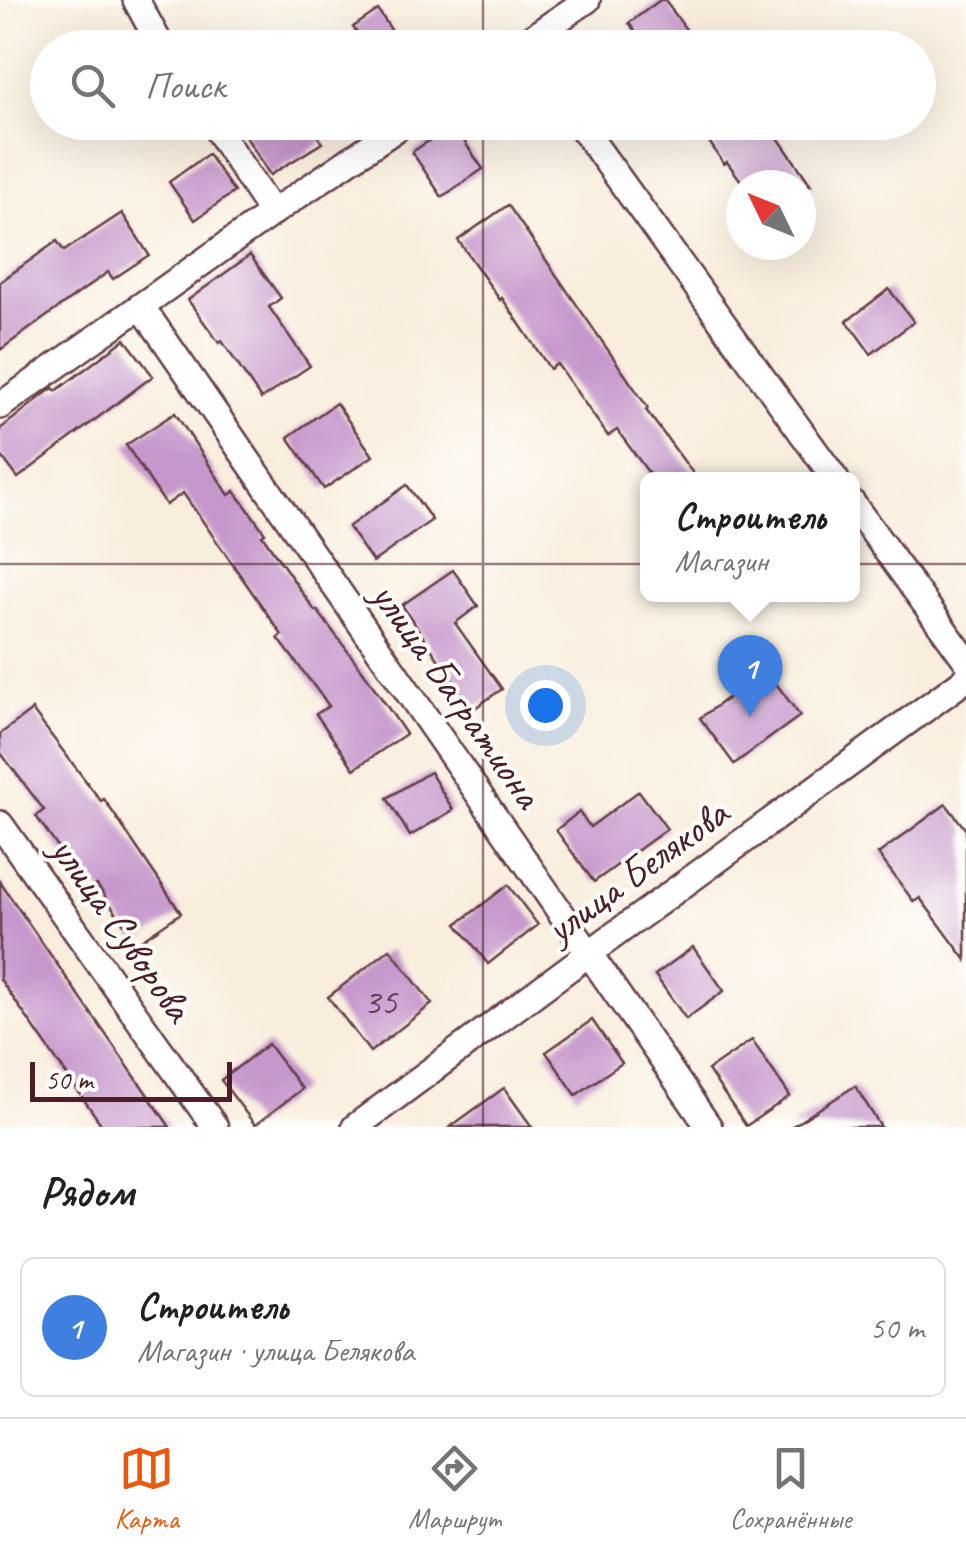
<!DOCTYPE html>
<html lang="ru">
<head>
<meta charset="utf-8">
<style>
  :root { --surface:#fff; --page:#f2f2f2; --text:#202124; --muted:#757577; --line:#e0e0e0; --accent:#ea580c }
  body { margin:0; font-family:Caveat,sans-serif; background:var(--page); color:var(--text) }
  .compass { position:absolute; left:726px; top:170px; width:90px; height:90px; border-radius:50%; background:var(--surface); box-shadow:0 10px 40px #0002; rotate:313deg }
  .scale { position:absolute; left:30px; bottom:25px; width:202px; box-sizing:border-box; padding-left:10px; border:5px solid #4a1f2b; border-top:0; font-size:28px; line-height:35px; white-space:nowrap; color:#4a1f2b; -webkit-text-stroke:8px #fdfcf7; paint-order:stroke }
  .you { position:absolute; left:545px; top:705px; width:35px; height:35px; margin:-25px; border:8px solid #fff; border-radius:50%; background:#1a73e8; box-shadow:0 0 0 15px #1a73e833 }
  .badge { display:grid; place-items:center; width:65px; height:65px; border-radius:50%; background:var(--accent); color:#fff; font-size:32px; font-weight:700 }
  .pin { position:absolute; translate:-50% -82px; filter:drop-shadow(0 2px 5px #0008) }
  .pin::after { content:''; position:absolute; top:52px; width:35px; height:30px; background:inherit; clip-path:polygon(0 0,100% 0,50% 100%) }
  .popup { position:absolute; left:640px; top:472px; width:220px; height:130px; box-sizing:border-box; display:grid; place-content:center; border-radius:15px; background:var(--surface); filter:drop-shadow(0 2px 8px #0005); font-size:32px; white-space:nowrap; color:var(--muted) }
  .popup b { font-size:38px; color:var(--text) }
  .popup::after { content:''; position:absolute; left:50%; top:100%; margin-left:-20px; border:20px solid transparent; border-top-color:var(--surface) }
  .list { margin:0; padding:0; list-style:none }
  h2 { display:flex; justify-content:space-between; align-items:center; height:130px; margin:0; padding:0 40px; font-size:42px }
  h2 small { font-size:32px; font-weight:400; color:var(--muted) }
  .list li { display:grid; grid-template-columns:65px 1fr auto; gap:30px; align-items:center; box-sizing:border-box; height:140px; margin:0 20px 20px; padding:0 20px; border:2px solid var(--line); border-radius:15px }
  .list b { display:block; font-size:38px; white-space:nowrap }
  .list p { margin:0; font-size:32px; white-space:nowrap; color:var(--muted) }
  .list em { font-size:32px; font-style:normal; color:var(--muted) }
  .icon { flex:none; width:55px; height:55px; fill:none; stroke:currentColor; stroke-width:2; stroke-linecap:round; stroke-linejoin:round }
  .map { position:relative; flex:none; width:966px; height:1127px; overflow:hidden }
  .search { position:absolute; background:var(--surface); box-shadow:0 10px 40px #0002; left:30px; right:30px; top:30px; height:110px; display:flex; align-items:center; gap:25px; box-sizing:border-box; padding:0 35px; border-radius:55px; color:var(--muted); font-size:38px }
  .sheet { height:290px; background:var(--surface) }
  nav { display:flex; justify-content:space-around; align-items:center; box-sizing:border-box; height:140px; border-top:2px solid var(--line); background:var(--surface); font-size:28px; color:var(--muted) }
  nav a { display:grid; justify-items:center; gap:5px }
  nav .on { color:var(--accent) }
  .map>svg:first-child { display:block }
</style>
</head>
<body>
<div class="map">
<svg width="966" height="1127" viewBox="0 0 966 1127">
  <rect width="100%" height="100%" fill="#fdfcf7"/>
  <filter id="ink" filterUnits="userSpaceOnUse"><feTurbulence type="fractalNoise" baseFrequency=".01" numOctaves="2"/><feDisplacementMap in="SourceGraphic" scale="20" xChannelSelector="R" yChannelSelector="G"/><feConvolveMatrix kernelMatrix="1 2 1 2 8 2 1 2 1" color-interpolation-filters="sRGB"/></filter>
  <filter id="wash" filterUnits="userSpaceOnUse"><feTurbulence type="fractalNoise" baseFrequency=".0048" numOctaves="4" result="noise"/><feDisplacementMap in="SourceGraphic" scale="40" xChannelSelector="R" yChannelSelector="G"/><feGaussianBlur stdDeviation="2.25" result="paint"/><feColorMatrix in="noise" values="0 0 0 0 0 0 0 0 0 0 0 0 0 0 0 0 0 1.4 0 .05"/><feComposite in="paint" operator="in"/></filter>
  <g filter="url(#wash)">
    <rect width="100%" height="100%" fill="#f9eede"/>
    <g id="blocks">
      <g fill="#c697cc">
        <path d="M660,0H665L699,48H647L629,23Z"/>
        <path d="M378,10L403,48H367L353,27Z"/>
        <path d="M258,122H309L322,143L270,175L243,132Z"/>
        <path d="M696,122H767L811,185H744L727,162L724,164Z"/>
        <path d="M453,125L483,169L442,197L412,152Z"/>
        <path d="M208,154L234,192L195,220L169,182Z"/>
        <path d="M508,205L648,408L646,410L698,480H654L617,430L608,436L557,364L550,369L502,298L500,300L458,240Z"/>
        <path d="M122,213L149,255L113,279L108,272L0,350V282L57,241L64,251Z"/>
        <path d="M250,255L281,298L269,307L310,366L261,399L222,341L219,343L188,300Z"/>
        <path d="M889,289L914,322L871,354L847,321Z"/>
        <path d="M125,339L153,376L18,478L0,454V429L46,393L53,388L56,391Z"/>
        <path d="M336,403L373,456L324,489L288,437Z"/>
        <path d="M175,413L229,495L235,491L265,533L262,535L315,611L317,610L367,677L406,734L354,769L316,714L329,706L278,638L282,635L183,493L166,505L126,445Z"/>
        <path d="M407,485L432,520L373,562L348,527Z"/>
        <path d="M453,570L478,606L455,623L502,689L472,710L402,605Z"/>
        <path d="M766,670L800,716L734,764L700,718Z"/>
        <path d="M32,710L101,801L104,799L181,913L137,943L97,885L88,891L36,816L44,810L0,752V734Z"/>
        <path d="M430,772L453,810L410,836L387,798Z"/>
        <path d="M639,791L667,829L594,882L556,830L579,812L590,827Z"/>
        <path d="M946,804L966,830V960L920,898L914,902L878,854Z"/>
        <path d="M0,882L170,1127H103L0,979Z"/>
        <path d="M508,885L538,925L488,964L457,924Z"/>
        <path d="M693,947L724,991L686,1019L655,975Z"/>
        <path d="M390,949L432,1004L370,1052L328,997Z"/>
        <path d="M592,1020L622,1063L576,1095L546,1052Z"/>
        <path d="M752,1040L790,1096L746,1126L708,1070Z"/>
        <path d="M268,1044L302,1089L255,1125L221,1080Z"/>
        <path d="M855,1086L881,1127H791Z"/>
        <path d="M504,1088L532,1127H450Z"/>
      </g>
    </g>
  </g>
  <g filter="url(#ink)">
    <use href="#blocks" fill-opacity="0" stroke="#643e46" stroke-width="2.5"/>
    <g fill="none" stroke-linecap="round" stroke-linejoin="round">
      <g stroke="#643e46" stroke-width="30">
        <g id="minor">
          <path d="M136,0L162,48"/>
          <path d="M517,48L587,0"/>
          <path d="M212,122L272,213"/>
          <path d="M578,122L836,480"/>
          <path d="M141,306L709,1127"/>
          <path d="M0,406L272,213L406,122"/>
          <path d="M852,503L966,660"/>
          <path d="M0,824L215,1127"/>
          <path d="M355,1127L588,954L966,679"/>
        </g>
      </g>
      <use href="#minor" stroke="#fff" stroke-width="25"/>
    </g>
  </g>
  <path fill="none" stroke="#4a1f2b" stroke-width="2.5" stroke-opacity="0.55" d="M483,0V48M483,122V1127M0,564H966"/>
  <g text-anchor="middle" stroke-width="8" stroke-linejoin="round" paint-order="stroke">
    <g font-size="38" fill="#693d53">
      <text x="380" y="1014">35</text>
    </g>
    <g font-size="42" fill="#4a1f2b" stroke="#fdfcf7">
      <text transform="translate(458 694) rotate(55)" y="15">улица Багратиона</text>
      <text transform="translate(636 870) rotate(-36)" y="15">улица Белякова</text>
      <text transform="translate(123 928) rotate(55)" y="15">улица Суворова</text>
    </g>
  </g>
</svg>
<svg class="compass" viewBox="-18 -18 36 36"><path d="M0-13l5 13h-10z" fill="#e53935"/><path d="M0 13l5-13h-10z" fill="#757577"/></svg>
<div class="scale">50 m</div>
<div class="you"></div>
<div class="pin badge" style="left:750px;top:717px;background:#3f7fe0">1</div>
<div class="popup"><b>Строитель</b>Магазин</div>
<div class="search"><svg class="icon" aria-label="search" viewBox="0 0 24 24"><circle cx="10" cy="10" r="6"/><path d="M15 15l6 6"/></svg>Поиск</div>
</div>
<section class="sheet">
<h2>Рядом<small></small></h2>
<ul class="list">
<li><span class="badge" style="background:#3f7fe0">1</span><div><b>Строитель</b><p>Магазин · улица Белякова</p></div><em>50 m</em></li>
</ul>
</section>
<nav>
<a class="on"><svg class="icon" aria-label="map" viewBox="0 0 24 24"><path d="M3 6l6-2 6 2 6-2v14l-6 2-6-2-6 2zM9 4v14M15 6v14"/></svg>Карта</a>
<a><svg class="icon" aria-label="directions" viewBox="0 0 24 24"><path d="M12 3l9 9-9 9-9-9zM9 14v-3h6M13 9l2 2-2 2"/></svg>Маршрут</a>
<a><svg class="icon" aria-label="saved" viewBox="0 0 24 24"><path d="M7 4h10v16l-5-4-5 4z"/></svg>Сохранённые</a>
</nav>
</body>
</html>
